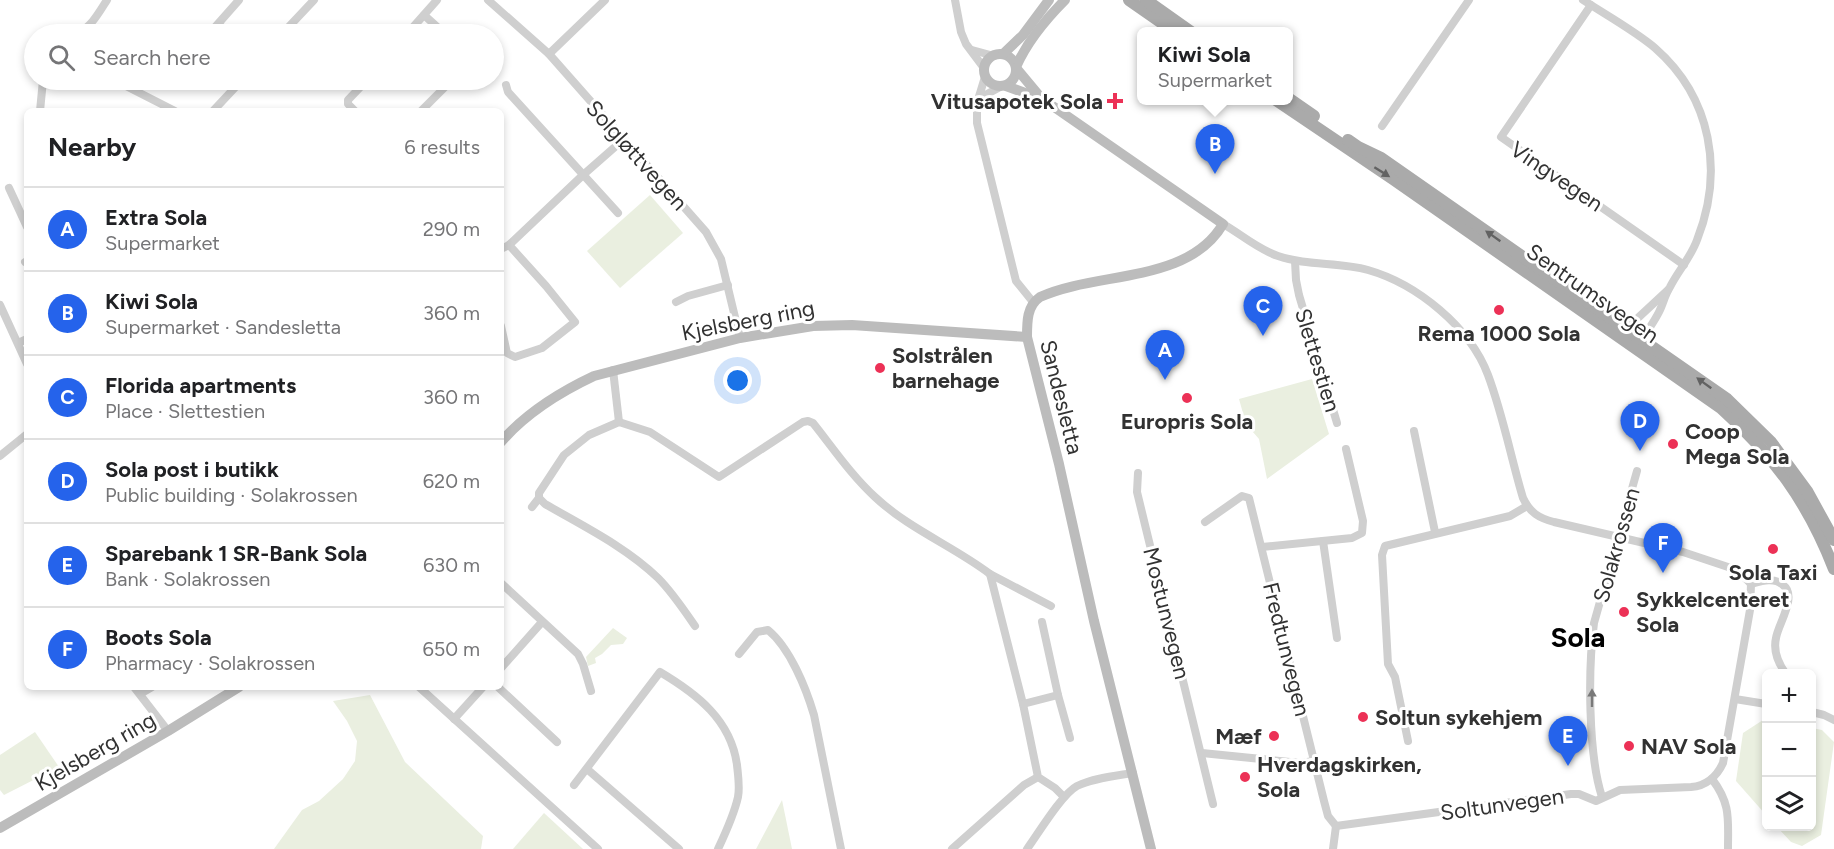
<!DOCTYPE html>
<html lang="en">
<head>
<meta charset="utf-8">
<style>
  :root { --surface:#fff; --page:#f6f6f6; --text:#202124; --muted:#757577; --line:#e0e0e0; --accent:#2563eb }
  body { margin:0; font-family:Figtree,sans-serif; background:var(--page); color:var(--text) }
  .controls { position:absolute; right:18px; bottom:18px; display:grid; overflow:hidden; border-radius:9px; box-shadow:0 3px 9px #0003 }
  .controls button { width:54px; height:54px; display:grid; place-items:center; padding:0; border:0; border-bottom:2px solid var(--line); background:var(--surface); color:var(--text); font:30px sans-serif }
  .you { position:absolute; left:738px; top:381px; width:21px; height:21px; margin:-15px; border:4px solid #fff; border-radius:50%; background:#1a73e8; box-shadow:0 0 0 9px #1a73e833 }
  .badge { display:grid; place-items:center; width:39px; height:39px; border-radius:50%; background:var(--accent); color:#fff; font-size:20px; font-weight:700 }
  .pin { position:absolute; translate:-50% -50px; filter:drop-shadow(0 2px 3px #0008) }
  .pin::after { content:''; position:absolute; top:32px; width:21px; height:18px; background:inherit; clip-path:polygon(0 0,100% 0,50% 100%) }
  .popup { position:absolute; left:1137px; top:27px; width:156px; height:78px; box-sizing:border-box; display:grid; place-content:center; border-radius:9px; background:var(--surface); filter:drop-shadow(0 2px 4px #0005); font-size:20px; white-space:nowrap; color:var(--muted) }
  .popup b { font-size:22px; color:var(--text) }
  .popup::after { content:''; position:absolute; left:50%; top:100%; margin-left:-12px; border:12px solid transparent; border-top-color:var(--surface) }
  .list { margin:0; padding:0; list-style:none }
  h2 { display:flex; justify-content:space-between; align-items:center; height:78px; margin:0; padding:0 24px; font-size:26px }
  h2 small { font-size:20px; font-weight:400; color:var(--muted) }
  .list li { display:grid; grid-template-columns:39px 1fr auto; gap:18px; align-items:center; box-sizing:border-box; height:84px; padding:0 24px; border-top:2px solid var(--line) }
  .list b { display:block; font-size:22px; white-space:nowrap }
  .list p { margin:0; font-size:20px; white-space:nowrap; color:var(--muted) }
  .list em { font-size:20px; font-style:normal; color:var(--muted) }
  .icon { flex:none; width:33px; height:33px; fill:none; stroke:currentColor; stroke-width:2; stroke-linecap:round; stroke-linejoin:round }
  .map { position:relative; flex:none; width:1834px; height:849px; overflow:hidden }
  .search { position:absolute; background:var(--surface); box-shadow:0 3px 9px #0003; left:24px; top:24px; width:480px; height:66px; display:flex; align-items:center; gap:15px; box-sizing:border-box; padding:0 21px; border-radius:33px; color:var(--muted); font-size:22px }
  .panel { position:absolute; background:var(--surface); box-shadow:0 3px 9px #0003; left:24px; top:108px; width:480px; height:582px; border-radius:9px }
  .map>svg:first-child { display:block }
</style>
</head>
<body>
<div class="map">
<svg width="1834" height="849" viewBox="0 0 1834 849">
  <rect width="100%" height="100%" fill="#fff"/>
  <g fill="#eaefe0">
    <path d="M650,195L683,233L620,288L587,251Z"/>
    <path d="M1312,379L1329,434L1267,479L1259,439L1246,424L1239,399Z"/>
    <path d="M613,628L627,638L623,644L611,645L602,654L595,658L596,663L588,666L586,657Z"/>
    <path d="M370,695L405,762L483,836L481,849H274L302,810L319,801L343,779L355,761L357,741L347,721L333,701Z"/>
    <path d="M1763,720L1766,721V815L1736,781L1743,733Z"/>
    <path d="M1812,728L1822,730L1834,742L1821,835L1802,846L1791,842L1777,827L1812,826Z"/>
    <path d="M35,732L59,767L4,795L0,790V755Z"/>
    <path d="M782,800L792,849H756Z"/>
    <path d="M544,813L583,849H513Z"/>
  </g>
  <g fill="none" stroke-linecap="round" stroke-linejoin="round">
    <g stroke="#cfcfcf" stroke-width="8">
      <path d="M488,0L549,54L706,232L721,259L740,338"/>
      <path d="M955,0L961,32L966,44L984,68"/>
      <path d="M1583,0C1606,15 1635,31 1655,48C1712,98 1724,172 1697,240C1691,257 1678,271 1670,287C1665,295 1663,304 1659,312C1654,322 1647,331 1642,340L1638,341"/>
      <path d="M1591,5L1501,137L1684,265"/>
      <path d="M424,15L445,34"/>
      <path d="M219,25L232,34"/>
      <path d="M77,34C92,26 98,14 107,0"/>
      <path d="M209,34L239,0"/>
      <path d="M282,34L314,0"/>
      <path d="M407,34L437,0"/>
      <path d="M972,50L994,56"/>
      <path d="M549,54L605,0"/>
      <path d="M985,77L977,103V123L1016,281L1033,302"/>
      <path d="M124,85L175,111"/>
      <path d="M506,85L508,92L618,213"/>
      <path d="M978,99L1000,87"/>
      <path d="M40,111L43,80"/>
      <path d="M213,111L242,80"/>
      <path d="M355,111L348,104V100L367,80"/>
      <path d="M421,111L452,80"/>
      <path d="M1382,126L1469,0"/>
      <path d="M9,188L27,227"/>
      <path d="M1223,224C1241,234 1257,249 1278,256C1306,266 1339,262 1368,270C1417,284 1470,327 1488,375C1503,415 1511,458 1523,498C1530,513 1539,518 1554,522L1683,552L1737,570L1751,584"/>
      <path d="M501,249L509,245L583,175L624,139"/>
      <path d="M1295,261L1296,280L1299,295L1337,423"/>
      <path d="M25,262L27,261"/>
      <path d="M676,302L688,296L728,285"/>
      <path d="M0,305L27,364"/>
      <path d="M501,326L507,353L515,357L542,348L575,322L546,286L509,245"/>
      <path d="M1626,331V329L1668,290"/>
      <path d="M18,343L27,339"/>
      <path d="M613,370L619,422"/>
      <path d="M1414,431L1435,532"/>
      <path d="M0,456L27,434"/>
      <path d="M1138,473L1137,492L1213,804"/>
      <path d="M532,507L539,498"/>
      <path d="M1205,522L1242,496L1249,498L1324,801L1328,816L1336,826"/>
      <path d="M1323,541L1337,638"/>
      <path d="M1262,547L1352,538L1362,533L1363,521L1346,449"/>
      <path d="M990,574L1051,606"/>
      <path d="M501,583L578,654L583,664L591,691"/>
      <path d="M1751,584C1762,581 1774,577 1783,585C1798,596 1778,624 1776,638C1773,651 1778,663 1786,674"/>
      <path d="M1042,622L1058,695L1070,738"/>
      <path d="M695,626C684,610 672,592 658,578C626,547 583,526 545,504L539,498V493L564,455L589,435L619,422L650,432L719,477L803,422L808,421L813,423C833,448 851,475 875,497C909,529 953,546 990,574L1023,704L1038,777L1055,788L1064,797"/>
      <path d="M739,654L757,632L768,630C790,648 806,688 814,715L841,849"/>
      <path d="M501,668L542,622"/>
      <path d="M134,687L168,731"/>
      <path d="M419,687L598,849"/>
      <path d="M498,687L557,742"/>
      <path d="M140,694L152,687"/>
      <path d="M1735,699L1766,704"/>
      <path d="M1023,704L1058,695"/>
      <path d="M1812,712L1824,715L1834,720"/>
      <path d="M454,719L483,687"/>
      <path d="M1408,741L1395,677L1388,664L1382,555L1385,546L1510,516L1527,506"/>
      <path d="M1202,753L1300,763L1314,761"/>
      <path d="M587,769L679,849"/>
      <path d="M1712,779C1731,804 1728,819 1728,849"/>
      <path d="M574,785L660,672C697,694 731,720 737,765C738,775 740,787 738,797C734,815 726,832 718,849"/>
      <path d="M1602,797C1588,754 1588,669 1594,623L1637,471"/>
      <path d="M1336,826L1571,794H1579L1596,801L1620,790L1691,787C1706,786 1717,776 1723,763L1750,610L1751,584"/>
      <path d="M952,849L1024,785L1038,777"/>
      <path d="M1027,849C1038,834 1062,794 1077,786C1094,778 1115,776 1133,773"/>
      <path d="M1333,849L1336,826"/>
    </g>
    <g stroke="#bcbcbc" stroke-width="10">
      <circle cx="1000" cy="70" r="16"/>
      <path d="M1003,54L1023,35L1049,0"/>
      <path d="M1016,67C1027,42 1045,20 1065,0"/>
      <path d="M1016,68L1041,98"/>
      <path d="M1006,86L1044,100L1223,224C1188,284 1097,271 1040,297C1027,306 1027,321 1027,337L1059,464L1094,621L1151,849"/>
      <path d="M501,442C526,413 560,392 594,376L740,338L813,326L852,325L1027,337"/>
      <path d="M0,828L168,731L239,687"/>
    </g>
    <g stroke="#aaa" stroke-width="12">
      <path d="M1129,0L1175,32"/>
      <path d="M1146,0L1191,32"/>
      <path d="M1288,98L1314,116"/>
      <path d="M1276,100L1393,179L1721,408C1774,456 1808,502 1834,569"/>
      <path d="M1348,140L1358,147L1381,158L1727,399L1771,442L1807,491L1834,540"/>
    </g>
  </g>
  <defs><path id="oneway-solid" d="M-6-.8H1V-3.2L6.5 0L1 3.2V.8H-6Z" transform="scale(1.5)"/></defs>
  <g fill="#626262">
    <use href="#oneway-solid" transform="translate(1382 172) rotate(32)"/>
    <use href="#oneway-solid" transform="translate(1493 236) rotate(-145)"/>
    <use href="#oneway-solid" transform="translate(1704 383) rotate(-144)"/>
  </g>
  <use fill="#797979" href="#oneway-solid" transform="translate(1592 698) rotate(-90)"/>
  <g fill="#ec3156" stroke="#fff" stroke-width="2">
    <path d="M1112 92h6v6h6v6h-6v6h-6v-6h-6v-6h6z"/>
    <circle cx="1499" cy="310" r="6"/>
    <circle cx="880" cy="368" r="6"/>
    <circle cx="1187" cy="398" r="6"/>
    <circle cx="1673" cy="444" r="6"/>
    <circle cx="1773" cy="549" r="6"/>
    <circle cx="1624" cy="612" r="6"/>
    <circle cx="1363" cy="717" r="6"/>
    <circle cx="1274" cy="736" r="6"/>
    <circle cx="1629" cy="746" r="6"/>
    <circle cx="1245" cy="777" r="6"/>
  </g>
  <g text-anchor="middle" stroke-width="6" stroke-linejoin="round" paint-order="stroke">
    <g font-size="22" font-weight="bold" fill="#323232" stroke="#fff" text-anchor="start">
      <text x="1103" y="109" text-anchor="end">Vitusapotek Sola</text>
      <text x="1499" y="341" text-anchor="middle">Rema 1000 Sola</text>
      <text x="892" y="363">Solstrålen<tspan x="892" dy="25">barnehage</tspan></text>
      <text x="1187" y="429" text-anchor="middle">Europris Sola</text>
      <text x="1685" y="439">Coop<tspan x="1685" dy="25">Mega Sola</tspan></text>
      <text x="1773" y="580" text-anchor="middle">Sola Taxi</text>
      <text x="1636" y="607">Sykkelcenteret<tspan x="1636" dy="25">Sola</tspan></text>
      <text x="1375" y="725">Soltun sykehjem</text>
      <text x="1262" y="744" text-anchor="end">Mæf</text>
      <text x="1641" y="754">NAV Sola</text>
      <text x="1257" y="772">Hverdagskirken,<tspan x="1257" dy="25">Sola</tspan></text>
    </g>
    <g font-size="22" fill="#323232" stroke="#fff">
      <text transform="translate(637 155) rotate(48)" y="8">Solgløttvegen</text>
      <text transform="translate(1557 176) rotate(34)" y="8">Vingvegen</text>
      <text transform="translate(1593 293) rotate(35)" y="8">Sentrumsvegen</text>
      <text transform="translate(748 320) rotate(-11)" y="8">Kjelsberg ring</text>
      <text transform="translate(1318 360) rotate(73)" y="8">Slettestien</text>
      <text transform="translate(1062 397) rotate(76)" y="8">Sandesletta</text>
      <text transform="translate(1616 545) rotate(-74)" y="8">Solakrossen</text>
      <text transform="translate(1167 613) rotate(76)" y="8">Mostunvegen</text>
      <text transform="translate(1287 649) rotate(76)" y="8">Fredtunvegen</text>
      <text transform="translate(95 751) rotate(-30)" y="8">Kjelsberg ring</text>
      <text transform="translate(1502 804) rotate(-8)" y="8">Soltunvegen</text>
    </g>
    <g font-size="28" font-weight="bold" fill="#000" stroke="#fff">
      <text x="1578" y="647">Sola</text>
    </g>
  </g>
</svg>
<div class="controls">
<button>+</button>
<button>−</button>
<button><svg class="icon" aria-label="layers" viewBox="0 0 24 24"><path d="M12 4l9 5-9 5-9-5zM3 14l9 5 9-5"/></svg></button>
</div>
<div class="you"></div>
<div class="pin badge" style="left:1165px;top:380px">A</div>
<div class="pin badge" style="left:1215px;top:174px">B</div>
<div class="popup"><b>Kiwi Sola</b>Supermarket</div>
<div class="pin badge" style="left:1263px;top:336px">C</div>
<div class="pin badge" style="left:1640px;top:451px">D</div>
<div class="pin badge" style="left:1568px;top:766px">E</div>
<div class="pin badge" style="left:1663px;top:573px">F</div>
<div class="search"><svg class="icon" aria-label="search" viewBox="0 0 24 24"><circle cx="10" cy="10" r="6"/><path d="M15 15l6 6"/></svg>Search here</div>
<section class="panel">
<h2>Nearby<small>6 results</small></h2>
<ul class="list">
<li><span class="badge">A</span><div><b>Extra Sola</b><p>Supermarket</p></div><em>290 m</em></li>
<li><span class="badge">B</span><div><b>Kiwi Sola</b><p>Supermarket · Sandesletta</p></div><em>360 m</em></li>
<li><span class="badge">C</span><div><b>Florida apartments</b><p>Place · Slettestien</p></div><em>360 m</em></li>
<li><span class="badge">D</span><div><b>Sola post i butikk</b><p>Public building · Solakrossen</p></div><em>620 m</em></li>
<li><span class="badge">E</span><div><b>Sparebank 1 SR-Bank Sola</b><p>Bank · Solakrossen</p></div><em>630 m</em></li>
<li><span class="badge">F</span><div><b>Boots Sola</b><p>Pharmacy · Solakrossen</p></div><em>650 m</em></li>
</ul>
</section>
</div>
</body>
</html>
